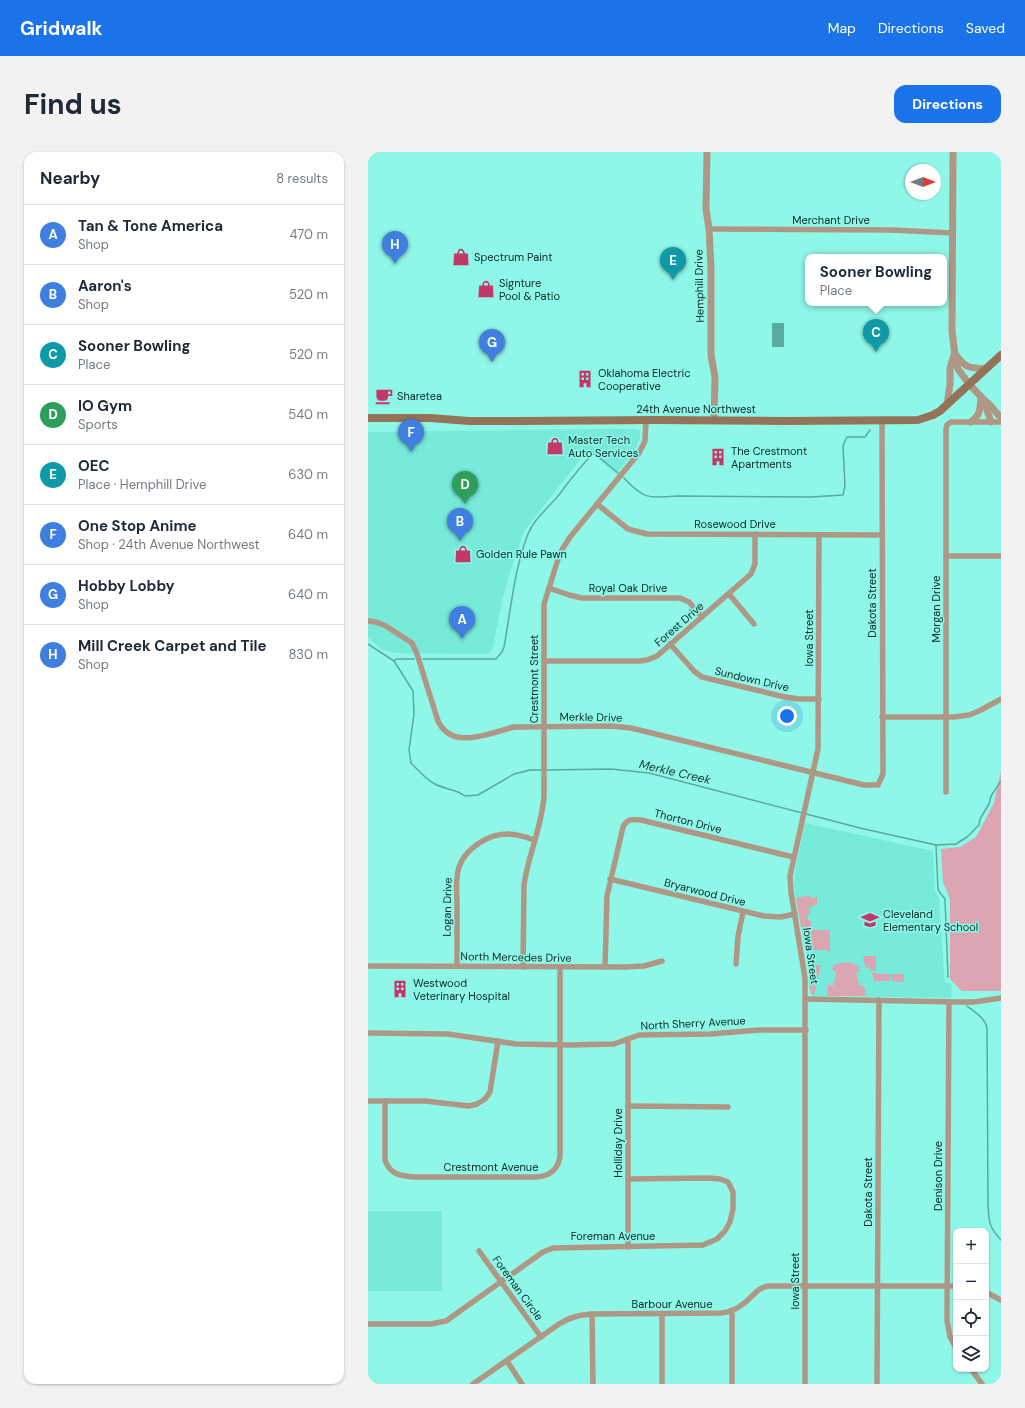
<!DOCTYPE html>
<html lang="en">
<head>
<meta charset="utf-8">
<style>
  :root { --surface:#fff; --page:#f2f2f3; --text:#1f2937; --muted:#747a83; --line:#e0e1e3; --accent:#1a73e8 }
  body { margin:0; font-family:"DM Sans",sans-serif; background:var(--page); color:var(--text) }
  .controls { position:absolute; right:12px; bottom:12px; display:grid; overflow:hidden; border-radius:8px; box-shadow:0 1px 3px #0004 }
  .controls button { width:36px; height:36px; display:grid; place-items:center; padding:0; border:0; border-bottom:1px solid var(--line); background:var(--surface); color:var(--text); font:20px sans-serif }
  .compass { position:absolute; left:537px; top:12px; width:36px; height:36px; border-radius:50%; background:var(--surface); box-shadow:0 1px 3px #0004; rotate:90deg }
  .you { position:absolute; left:419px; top:564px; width:14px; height:14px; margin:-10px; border:3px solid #fff; border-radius:50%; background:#1a73e8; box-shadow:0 0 0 6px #1a73e833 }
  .badge { display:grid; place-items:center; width:26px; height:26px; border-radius:50%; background:var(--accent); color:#fff; font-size:13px; font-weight:700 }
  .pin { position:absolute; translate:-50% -33px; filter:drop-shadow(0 1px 2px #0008) }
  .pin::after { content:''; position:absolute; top:21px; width:14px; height:12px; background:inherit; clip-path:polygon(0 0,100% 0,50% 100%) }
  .popup { position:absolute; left:437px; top:102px; width:142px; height:52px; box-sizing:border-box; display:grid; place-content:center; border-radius:8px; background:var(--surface); filter:drop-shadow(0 1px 3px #0005); font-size:13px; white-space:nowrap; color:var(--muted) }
  .popup b { font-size:15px; color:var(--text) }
  .popup::after { content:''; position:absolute; left:50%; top:100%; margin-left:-8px; border:8px solid transparent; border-top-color:var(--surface) }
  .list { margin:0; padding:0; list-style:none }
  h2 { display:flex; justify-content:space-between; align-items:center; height:52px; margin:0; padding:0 16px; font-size:17px }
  h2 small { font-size:13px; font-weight:400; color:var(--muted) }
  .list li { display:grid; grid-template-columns:26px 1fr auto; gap:12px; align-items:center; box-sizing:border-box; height:60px; padding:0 16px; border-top:1px solid var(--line) }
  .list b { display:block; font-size:15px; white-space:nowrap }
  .list p { margin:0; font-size:13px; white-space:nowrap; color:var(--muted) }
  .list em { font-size:13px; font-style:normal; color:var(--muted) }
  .icon { flex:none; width:22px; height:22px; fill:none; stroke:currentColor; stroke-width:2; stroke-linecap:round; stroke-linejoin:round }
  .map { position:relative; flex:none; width:633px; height:1232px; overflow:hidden; border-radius:12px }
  header { display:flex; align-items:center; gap:24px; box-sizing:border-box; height:56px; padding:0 20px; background:var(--accent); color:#fff }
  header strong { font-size:19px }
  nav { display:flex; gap:22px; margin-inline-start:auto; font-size:14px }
  .intro { display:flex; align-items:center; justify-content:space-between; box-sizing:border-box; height:96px; padding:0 24px }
  h1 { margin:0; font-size:28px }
  .button { padding:10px 18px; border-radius:12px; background:var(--accent); color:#fff; font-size:14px; font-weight:700 }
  main { display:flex; gap:24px; padding:0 24px }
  aside { flex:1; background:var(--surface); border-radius:12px; box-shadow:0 1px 3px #0004 }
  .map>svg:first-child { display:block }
</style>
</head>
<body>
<header>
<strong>Gridwalk</strong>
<nav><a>Map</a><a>Directions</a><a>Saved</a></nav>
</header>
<div class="intro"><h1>Find us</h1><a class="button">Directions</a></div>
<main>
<aside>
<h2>Nearby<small>8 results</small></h2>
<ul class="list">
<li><span class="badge" style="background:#3f7fe0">A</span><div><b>Tan &amp; Tone America</b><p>Shop</p></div><em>470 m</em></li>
<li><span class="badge" style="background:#3f7fe0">B</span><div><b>Aaron's</b><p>Shop</p></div><em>520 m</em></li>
<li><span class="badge" style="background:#0f9aa8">C</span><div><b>Sooner Bowling</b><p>Place</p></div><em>520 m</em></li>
<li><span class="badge" style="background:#2e9e5b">D</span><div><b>IO Gym</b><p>Sports</p></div><em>540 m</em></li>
<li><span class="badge" style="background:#0f9aa8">E</span><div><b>OEC</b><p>Place · Hemphill Drive</p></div><em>630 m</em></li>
<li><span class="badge" style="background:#3f7fe0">F</span><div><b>One Stop Anime</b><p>Shop · 24th Avenue Northwest</p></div><em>640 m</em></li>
<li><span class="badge" style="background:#3f7fe0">G</span><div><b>Hobby Lobby</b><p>Shop</p></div><em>640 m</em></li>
<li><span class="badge" style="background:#3f7fe0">H</span><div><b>Mill Creek Carpet and Tile</b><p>Shop</p></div><em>830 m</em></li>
</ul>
</aside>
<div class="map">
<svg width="633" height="1232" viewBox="0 0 633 1232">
  <rect width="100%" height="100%" fill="#8ff7e7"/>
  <g fill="#77eada">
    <path d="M233,277H269L272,279V286L269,294L262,305L248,322L220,298L156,379L141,423L134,449L125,495L122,500L117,502L25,501L13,497L0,486V280Z"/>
    <path d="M437,671L565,699L567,739L571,746L576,823L577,830L584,832L583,846L444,844L440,813L428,748L426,731L428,715Z"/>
    <rect x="0" y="1059" width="74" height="80"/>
  </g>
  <g fill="#dca5b2">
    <path d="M633,619V839H594L582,827V747L575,730L573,697L592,695L608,685L626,651Z"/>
    <path d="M442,743V746L449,745V753H445L444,755H442V762H440V768L443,769V777L449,778H462V800L457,798H437L428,746Z"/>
    <path d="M496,804H508V819H503L502,815L498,816L495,807Z"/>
    <path d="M471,811C480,810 488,809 492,819L488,820L491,833L496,834L498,844H459L460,832L465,834L468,821L464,817L466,813Z"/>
    <path d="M440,813H453L446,843L443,842C441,837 441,820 440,813Z"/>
    <path d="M508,820L509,822H522V829H506L504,821Z"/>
    <path d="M523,822H536V830L523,829Z"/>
  </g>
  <rect fill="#57ab9f" x="404" y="171" width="12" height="24"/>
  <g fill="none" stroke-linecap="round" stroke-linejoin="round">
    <g stroke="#57ab9f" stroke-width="1.5">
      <path d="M256,326C276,348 282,346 310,344L443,345L475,343L477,334L475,294L477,289L479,285H497L502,278"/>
      <path d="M0,492L26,509L45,539L46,562L41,598L43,611C50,618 58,628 67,632C76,637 90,638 97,644L110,643L146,622L162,618H174"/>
      <path d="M55,507H128L134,500L136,495C143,457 146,418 160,382C166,367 180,356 190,344C201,330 212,314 225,302H231L233,307L250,321"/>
      <path d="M26,509L28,507H46"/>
      <path d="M178,618L243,617L281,621L492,676L568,693L588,692L599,685L611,673L612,667L621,652L623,644L633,629"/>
      <path d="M568,693L570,738L577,747L580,825"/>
      <path d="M599,854C607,860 617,866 619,876L620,1051C621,1069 620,1074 633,1088"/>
    </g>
    <g stroke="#ae9885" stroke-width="5.5">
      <path d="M341,77L523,78L585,81"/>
      <path d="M229,352L260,377L279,382L514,383"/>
      <path d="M578,404H633"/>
      <path d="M181,436L201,443L214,446H312L321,450L334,465"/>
      <path d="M361,442L386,472"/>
      <path d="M0,469L8,470L18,474L44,491L49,502L70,569C84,599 121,581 146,575H153L243,574L263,576L496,633H510L515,622L514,268"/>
      <path d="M302,492L326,519L334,525L417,545L431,547H451"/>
      <path d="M176,509H272L279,508L289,504L383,422L387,412V382"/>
      <path d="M514,565H586L601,563L613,558L633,547"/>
      <path d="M578,640V277L579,273L583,270H633"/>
      <path d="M242,727L396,764L413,765L427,762"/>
      <path d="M368,812L370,784L375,760"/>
      <path d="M0,814L258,815L276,814L294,809"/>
      <path d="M89,814C89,793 89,773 89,752C89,740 87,727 91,715C97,697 120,682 139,682C148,682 158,685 166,688"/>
      <path d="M155,815L156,733C160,703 174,675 176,644V452L192,401L202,385L271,301L277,289L278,268"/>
      <path d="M237,815L239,744L255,675C259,666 265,667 273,668L425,705"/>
      <path d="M438,847L588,850H606L633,846"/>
      <path d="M581,850L579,1168L582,1185L588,1196"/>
      <path d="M0,881L80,882L148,892L203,893L246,892L271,883L342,882L391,878H438"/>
      <path d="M0,949H57L101,954L109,952L117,947L122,940L130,889"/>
      <path d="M17,949V1008C22,1023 33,1024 47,1025H168C182,1024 190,1018 192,1004V815"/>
      <path d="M260,954L360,955"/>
      <path d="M260,1095V887"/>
      <path d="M111,1099L173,1185"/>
      <path d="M618,1140L633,1148"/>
      <path d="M364,1158V1232"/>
      <path d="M224,1162L225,1232"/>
      <path d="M294,1162V1232"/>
      <path d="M0,1172H63L78,1169L175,1100L185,1096L335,1093L349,1087L357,1079L362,1070L365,1057V1040L360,1030L352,1027L340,1026L260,1027"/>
      <path d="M139,1209L154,1232"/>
      <path d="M603,1217L614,1232"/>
      <path d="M105,1232L191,1172C202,1165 211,1163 224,1162L354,1161C361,1160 369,1157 375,1152C385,1145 389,1135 401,1134H588"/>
      <path d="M437,1232V826L423,740L422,724L450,597L451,383"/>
      <path d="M509,1232L511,848"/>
    </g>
    <g stroke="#ae9885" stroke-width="7">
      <path d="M339,0L338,57L341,77L343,116V203L347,225L346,268"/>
      <path d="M585,0L584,179L588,211L590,217L601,232L616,248L621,252L633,266"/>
      <path d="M588,203C597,216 602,216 618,217"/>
      <path d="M616,249L623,270"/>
      <path d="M579,253L582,232V216L586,203"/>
      <path d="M603,270C613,263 612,256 613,245"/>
    </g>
    <path stroke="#947458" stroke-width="8" d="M0,266H62L101,269H151L287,268L416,269L550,268L565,263L572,259L633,203"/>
  </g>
  <defs>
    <g id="shop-bare" transform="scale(1.38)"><path d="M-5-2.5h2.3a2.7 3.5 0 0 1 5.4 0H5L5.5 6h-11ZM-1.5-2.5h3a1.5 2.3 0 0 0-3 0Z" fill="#c33769" stroke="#8ff7e7" stroke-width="2.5" paint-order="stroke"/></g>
    <g id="building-bare" transform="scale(1.38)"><path d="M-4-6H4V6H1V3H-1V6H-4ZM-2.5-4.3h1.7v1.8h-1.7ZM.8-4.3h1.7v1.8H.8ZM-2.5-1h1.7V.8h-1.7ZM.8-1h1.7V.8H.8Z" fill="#c33769" stroke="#8ff7e7" stroke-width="2.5" paint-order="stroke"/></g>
    <g id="cafe-bare" transform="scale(1.38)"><path d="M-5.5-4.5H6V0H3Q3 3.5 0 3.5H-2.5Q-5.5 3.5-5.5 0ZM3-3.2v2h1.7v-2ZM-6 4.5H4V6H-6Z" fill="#c33769" stroke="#8ff7e7" stroke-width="2.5" paint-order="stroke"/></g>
    <g id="school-bare" transform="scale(1.38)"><path d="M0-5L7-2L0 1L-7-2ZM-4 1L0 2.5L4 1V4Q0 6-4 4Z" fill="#c33769" stroke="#8ff7e7" stroke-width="2.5" paint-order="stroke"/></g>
  </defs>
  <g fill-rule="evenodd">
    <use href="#shop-bare" x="93" y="105"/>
    <use href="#shop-bare" x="118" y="137"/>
    <use href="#building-bare" x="217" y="227"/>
    <use href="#cafe-bare" x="16" y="244"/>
    <use href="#shop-bare" x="187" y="294"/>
    <use href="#building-bare" x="350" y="305"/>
    <use href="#shop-bare" x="95" y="402"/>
    <use href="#school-bare" x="502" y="768"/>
    <use href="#building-bare" x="32" y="837"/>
  </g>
  <g text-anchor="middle" stroke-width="3" stroke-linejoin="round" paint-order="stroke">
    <g font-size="11" fill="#072925" stroke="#8ff7e7">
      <text x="463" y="72">Merchant Drive</text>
      <text transform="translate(331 134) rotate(-91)" y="4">Hemphill Drive</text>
      <text x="328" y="261">24th Avenue Northwest</text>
      <text x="367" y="376">Rosewood Drive</text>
      <text x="260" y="440">Royal Oak Drive</text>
      <text transform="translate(504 451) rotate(-90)" y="4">Dakota Street</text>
      <text transform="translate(568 457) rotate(-90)" y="4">Morgan Drive</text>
      <text transform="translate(311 472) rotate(-41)" y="4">Forest Drive</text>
      <text transform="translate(441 486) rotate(-90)" y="4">Iowa Street</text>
      <text transform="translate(166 527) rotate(-90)" y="4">Crestmont Street</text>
      <text transform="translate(384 527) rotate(13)" y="4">Sundown Drive</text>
      <text transform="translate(223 565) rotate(1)" y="4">Merkle Drive</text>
      <text transform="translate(320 669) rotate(14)" y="4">Thorton Drive</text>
      <text transform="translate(337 740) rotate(14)" y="4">Bryarwood Drive</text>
      <text transform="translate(79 755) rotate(-89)" y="4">Logan Drive</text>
      <text transform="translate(443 804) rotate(82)" y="4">Iowa Street</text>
      <text transform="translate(148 805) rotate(1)" y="4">North Mercedes Drive</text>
      <text transform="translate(325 871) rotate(-3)" y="4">North Sherry Avenue</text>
      <text transform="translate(250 991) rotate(-90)" y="4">Holliday Drive</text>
      <text x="123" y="1019">Crestmont Avenue</text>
      <text transform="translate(570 1024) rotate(-90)" y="4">Denison Drive</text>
      <text transform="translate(500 1040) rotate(-90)" y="4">Dakota Street</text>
      <text x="245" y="1088">Foreman Avenue</text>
      <text transform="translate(427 1129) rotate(-90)" y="4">Iowa Street</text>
      <text transform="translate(150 1136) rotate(54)" y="4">Foreman Circle</text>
      <text x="304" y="1156">Barbour Avenue</text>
    </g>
    <g font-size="11" fill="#072925" stroke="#8ff7e7" text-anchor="start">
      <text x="106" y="109">Spectrum Paint</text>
      <text x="131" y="135">Signture<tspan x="131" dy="13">Pool &amp; Patio</tspan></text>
      <text x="230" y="225">Oklahoma Electric<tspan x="230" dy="13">Cooperative</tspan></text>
      <text x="29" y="248">Sharetea</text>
      <text x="200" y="292">Master Tech<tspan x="200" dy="13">Auto Services</tspan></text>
      <text x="363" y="303">The Crestmont<tspan x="363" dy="13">Apartments</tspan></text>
      <text x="108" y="406">Golden Rule Pawn</text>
      <text x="515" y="766">Cleveland<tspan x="515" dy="13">Elementary School</tspan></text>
      <text x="45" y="835">Westwood<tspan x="45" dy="13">Veterinary Hospital</tspan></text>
    </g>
    <g font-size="12" font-style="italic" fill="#133b36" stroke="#8ff7e7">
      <text transform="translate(307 620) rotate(13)" y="4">Merkle Creek</text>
    </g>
  </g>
</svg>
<div class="controls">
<button>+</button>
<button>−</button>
<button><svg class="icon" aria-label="locate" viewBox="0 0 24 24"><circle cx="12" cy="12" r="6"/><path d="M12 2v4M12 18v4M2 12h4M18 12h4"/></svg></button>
<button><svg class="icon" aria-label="layers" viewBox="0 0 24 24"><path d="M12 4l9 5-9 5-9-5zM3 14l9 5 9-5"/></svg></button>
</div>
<svg class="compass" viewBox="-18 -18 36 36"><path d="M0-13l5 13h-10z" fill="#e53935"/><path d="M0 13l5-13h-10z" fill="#747a83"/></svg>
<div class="you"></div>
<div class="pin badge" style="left:94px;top:487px;background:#3f7fe0">A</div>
<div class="pin badge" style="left:92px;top:389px;background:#3f7fe0">B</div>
<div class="pin badge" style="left:508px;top:200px;background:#0f9aa8">C</div>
<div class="popup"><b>Sooner Bowling</b>Place</div>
<div class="pin badge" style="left:97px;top:352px;background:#2e9e5b">D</div>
<div class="pin badge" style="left:305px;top:128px;background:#0f9aa8">E</div>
<div class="pin badge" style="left:43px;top:300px;background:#3f7fe0">F</div>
<div class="pin badge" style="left:124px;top:210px;background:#3f7fe0">G</div>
<div class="pin badge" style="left:27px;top:112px;background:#3f7fe0">H</div>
</div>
</main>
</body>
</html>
